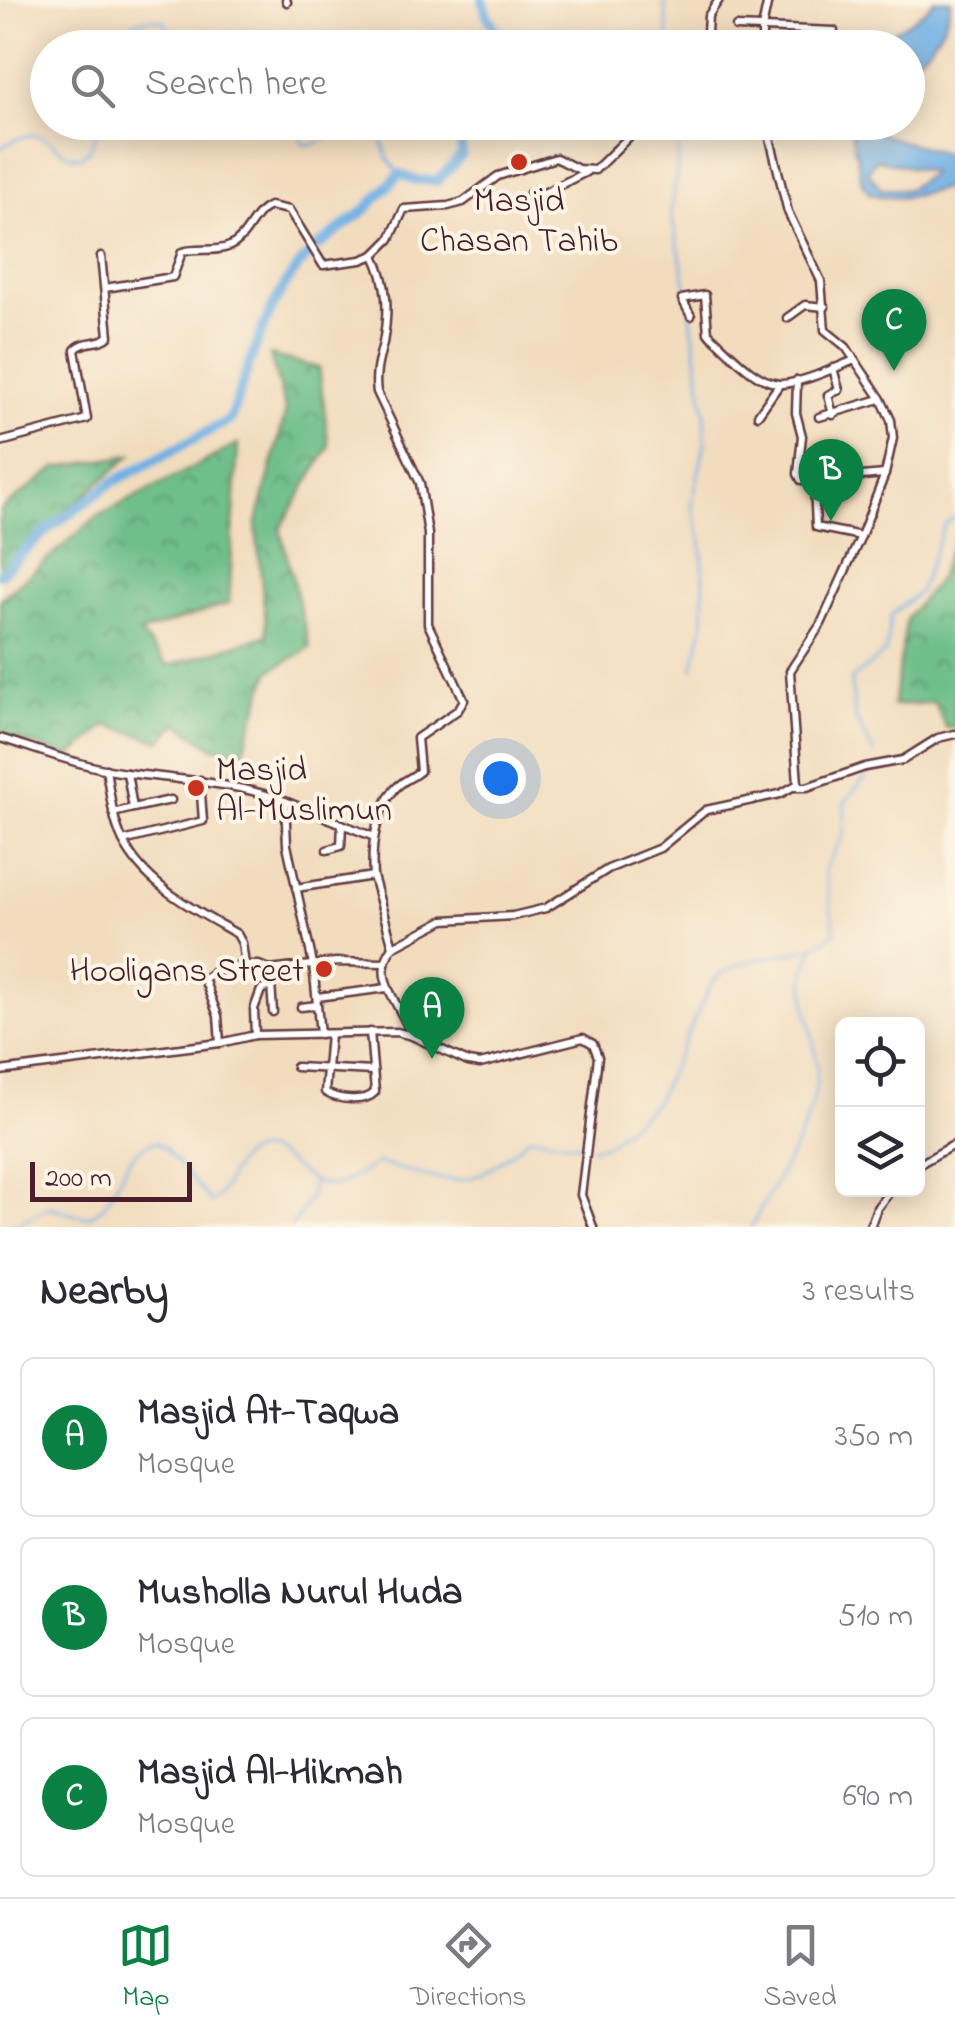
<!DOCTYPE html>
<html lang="en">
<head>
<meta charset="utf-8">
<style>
  :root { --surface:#fff; --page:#f2f2f3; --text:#2b2b33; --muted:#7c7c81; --line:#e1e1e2; --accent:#0b8043 }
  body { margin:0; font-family:"Indie Flower",sans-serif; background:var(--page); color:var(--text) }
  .controls { position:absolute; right:30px; bottom:30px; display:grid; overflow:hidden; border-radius:15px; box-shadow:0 5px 25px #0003 }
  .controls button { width:90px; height:90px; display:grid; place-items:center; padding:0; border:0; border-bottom:2px solid var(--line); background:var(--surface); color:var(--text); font:50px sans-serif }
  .scale { position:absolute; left:30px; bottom:25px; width:162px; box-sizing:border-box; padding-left:10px; border:5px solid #4a1f2b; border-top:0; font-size:28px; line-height:35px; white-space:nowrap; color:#4a1f2b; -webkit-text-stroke:8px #fcf5e5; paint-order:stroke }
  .you { position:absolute; left:500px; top:778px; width:35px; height:35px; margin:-25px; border:8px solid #fff; border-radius:50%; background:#1a73e8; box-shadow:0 0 0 15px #1a73e833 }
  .badge { display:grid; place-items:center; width:65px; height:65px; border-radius:50%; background:var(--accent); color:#fff; font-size:32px; font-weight:700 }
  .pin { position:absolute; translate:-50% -82px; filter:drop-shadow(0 2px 5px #0008) }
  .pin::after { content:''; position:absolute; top:52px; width:35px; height:30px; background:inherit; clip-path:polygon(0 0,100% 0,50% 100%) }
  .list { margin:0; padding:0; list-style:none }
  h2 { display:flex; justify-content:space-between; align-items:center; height:130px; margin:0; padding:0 40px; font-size:42px }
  h2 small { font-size:32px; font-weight:400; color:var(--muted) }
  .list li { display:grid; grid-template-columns:65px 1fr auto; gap:30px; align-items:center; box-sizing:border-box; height:160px; margin:0 20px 20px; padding:0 20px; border:2px solid var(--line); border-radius:15px }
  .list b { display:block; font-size:38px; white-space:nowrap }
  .list p { margin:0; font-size:32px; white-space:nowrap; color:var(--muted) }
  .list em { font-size:32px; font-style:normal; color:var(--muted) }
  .icon { flex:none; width:55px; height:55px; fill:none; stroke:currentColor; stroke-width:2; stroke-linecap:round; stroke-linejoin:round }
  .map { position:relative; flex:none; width:955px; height:1227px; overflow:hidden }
  .search { position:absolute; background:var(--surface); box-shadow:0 5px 25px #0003; left:30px; right:30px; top:30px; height:110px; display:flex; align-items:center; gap:25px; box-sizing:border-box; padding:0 35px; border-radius:55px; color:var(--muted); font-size:38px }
  .sheet { height:670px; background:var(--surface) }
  nav { display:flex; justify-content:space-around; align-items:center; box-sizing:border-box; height:140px; border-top:2px solid var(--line); background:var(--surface); font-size:28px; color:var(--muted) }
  nav a { display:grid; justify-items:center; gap:5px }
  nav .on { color:var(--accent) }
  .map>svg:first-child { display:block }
</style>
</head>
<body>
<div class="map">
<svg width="955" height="1227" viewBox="0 0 955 1227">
  <defs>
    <pattern id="forest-crowns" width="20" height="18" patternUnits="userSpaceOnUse" patternTransform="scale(2.5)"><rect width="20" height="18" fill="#70bf8a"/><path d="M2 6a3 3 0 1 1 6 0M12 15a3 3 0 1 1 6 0" fill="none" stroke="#5e9b71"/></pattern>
  </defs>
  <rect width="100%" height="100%" fill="#fcf5e5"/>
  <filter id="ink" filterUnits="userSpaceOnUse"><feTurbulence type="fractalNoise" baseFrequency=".01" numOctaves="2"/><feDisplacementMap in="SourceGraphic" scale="20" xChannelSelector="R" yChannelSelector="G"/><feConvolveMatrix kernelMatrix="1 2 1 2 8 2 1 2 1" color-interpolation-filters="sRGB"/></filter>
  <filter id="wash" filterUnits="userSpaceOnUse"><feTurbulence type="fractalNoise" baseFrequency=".0048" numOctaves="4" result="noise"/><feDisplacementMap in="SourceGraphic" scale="40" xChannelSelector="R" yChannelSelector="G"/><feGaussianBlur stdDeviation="2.25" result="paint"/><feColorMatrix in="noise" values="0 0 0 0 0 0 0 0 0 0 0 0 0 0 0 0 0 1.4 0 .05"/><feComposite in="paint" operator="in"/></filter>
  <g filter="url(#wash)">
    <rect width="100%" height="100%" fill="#f2dcbe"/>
    <g fill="url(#forest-crowns)" stroke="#5d6f5a" stroke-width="2.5">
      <path d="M270,355L319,368L329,447L280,529L310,648L269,672L243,752L213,747L177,723L161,741L107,725L70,757L0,734V600L98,516L238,444L229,603L140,633L168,666L267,635L256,526L286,411Z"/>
      <path d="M131,455L0,569V510L56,468Z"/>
      <path d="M955,537V728H946L934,702L893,706L907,617L937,582Z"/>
    </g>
    <g fill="#71b0e4" stroke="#5e6888" stroke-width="2.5" fill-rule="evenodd">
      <path d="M934,0H951C947,27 931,51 908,63V48L877,47C893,26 919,21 934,0Z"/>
      <path d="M849,123H872L881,135L955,156V186C924,192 901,204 869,193L862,182ZM876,159L931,172V173L907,190L882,189L868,173Z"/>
    </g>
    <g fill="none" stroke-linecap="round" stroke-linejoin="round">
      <g stroke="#71b0e4" stroke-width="2.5">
        <path d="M664,0L670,48"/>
        <path d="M113,48L119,31C134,23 150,13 166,23L172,48"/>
        <path d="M194,122H214"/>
        <path d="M298,122L303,144L312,145L357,122"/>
        <path d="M376,122L388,159L400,174"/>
        <path d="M679,122L678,162L671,213L688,293"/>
        <path d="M0,148C9,144 20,136 30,135C50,133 61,158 81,157L89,150L100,122"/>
        <path d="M689,302L705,414V443L692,504L701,539L704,580L703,626L693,669"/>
        <path d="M874,753L855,718L851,680L886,652L891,615L919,592L945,524L955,518"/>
        <path d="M591,1148L608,1144L656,1102L712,982C747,946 804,965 835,932L825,869L843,836L845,802L869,773"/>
        <path d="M10,1227L49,1207C61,1209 76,1218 88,1216C117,1211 119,1147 156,1142L165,1148L211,1202C229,1191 229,1162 249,1153C279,1139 299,1183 327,1185C344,1186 363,1171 378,1163C460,1185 464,1195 531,1136L584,1146"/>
        <path d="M291,1227L309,1200L313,1181"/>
        <path d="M751,1227C774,1182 818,1121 817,1069C816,1030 791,982 815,947"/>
      </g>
      <g stroke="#71b0e4" stroke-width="10">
        <path d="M483,0L486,13L506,48"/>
        <path d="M317,247L365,210L400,174L414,180L437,181L462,155L460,122"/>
        <path d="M0,574L47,530L113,482L230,420C249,364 268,296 310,253"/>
      </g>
    </g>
  </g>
  <g filter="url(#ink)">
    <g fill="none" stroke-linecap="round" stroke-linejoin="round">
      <g stroke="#633b41" stroke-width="11">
        <g id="minor">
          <path d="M286,0L287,2"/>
          <path d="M736,27L834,31"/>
          <path d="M706,48L708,16L719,0"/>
          <path d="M762,48V28L768,0"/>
          <path d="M530,193H544L586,172"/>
          <path d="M105,288L173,277L182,252C198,247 215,253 230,246C249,237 252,213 270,206L289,210L323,265L361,260L374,255L390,239L404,209L448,206L463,202L498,176L556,158L578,169L595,170L644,122"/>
          <path d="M691,316L682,299L705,295L708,333C727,349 753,381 779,384C798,385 837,367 855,360"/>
          <path d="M787,318L805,305L825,307"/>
          <path d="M797,380L796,413L802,436L798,474L801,480L814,484"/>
          <path d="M758,415L779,385"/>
          <path d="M833,415L828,395L839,390L833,368"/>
          <path d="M819,417L880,399"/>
          <path d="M0,442L87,419L75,350C84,339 101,345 109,336L101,256"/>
          <path d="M846,459L848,477"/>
          <path d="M861,536L816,527L814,484L826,479L885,474"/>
          <path d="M0,738C42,751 83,767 126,773C181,780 233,782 285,801L287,845L313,964L320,1034"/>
          <path d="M106,769C110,793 112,817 122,839C144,885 195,910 237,934L242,943L245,965H259L270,970"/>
          <path d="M127,773L133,808L171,800"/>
          <path d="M795,787H807L865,767L903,760L938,738L955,734"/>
          <path d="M285,801L374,837"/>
          <path d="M113,813L133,808"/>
          <path d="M123,841L203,821L200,780"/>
          <path d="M327,850L341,846L342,824"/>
          <path d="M373,876C371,847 375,813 394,790C401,781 412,778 420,771L417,738L458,710L464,700L428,624V534L420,483L377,392C374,375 379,359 383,343C389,310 388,285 374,255"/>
          <path d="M296,888L373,876L393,947C369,978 402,1005 411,1035"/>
          <path d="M393,947L444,920L513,916L546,908L608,869L660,848L706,810L780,794L798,784L790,671L821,624L861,536L885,474L893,438L891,420L881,399L846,347L825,330L821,281L788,212L766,122"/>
          <path d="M317,997L387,988"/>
          <path d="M301,1007L317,1005"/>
          <path d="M273,1012L270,970L336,962L385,963"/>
          <path d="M330,1034L325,1092C337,1100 365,1103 375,1092L370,1032"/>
          <path d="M255,1035L254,1009L261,990L270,986"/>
          <path d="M220,1043L218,1016L204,979L216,971L245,965"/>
          <path d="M296,1067L373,1071"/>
          <path d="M0,1071L220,1043L255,1035L397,1032L412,1036L468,1062L480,1064L583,1038L593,1044L598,1057L581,1195L593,1227"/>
          <path d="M918,1165L955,1144"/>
          <path d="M870,1227L877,1208L891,1190"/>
        </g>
      </g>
      <use href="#minor" stroke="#fff" stroke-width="6"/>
    </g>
  </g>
  <g fill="#c8321e" stroke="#fcf5e5" stroke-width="4">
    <circle cx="519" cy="162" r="10"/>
    <circle cx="196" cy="788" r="10"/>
    <circle cx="324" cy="969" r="10"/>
  </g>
  <g text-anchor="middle" stroke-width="8" stroke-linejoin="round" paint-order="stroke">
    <g font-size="35" fill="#4a1f2b" stroke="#fcf5e5">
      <text x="519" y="211">Masjid<tspan x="519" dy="40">Chasan Tahib</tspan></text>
      <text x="216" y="780" text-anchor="start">Masjid<tspan x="216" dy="40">Al-Muslimun</tspan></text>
      <text x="304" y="981" text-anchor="end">Hooligans Street</text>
    </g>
  </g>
</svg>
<div class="controls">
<button><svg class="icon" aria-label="locate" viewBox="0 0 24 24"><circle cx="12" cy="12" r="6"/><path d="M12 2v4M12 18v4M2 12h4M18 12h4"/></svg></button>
<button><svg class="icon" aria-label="layers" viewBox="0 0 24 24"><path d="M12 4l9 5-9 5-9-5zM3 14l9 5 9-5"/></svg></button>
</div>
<div class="scale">200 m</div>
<div class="you"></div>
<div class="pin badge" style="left:432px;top:1059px">A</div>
<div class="pin badge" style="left:831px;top:521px">B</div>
<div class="pin badge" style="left:894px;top:371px">C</div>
<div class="search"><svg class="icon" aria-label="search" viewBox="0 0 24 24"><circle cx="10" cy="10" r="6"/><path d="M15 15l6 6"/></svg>Search here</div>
</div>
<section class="sheet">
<h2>Nearby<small>3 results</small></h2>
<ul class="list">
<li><span class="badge">A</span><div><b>Masjid At-Taqwa</b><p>Mosque</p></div><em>350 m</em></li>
<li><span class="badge">B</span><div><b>Musholla Nurul Huda</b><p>Mosque</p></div><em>510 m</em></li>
<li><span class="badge">C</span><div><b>Masjid Al-Hikmah</b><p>Mosque</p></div><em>690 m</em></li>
</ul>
</section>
<nav>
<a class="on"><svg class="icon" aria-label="map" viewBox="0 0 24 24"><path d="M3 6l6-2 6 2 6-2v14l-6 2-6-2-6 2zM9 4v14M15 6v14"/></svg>Map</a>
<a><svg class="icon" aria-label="directions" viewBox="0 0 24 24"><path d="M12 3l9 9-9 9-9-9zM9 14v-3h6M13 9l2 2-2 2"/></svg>Directions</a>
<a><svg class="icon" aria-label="saved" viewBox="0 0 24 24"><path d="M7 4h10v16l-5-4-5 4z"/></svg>Saved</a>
</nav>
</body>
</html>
